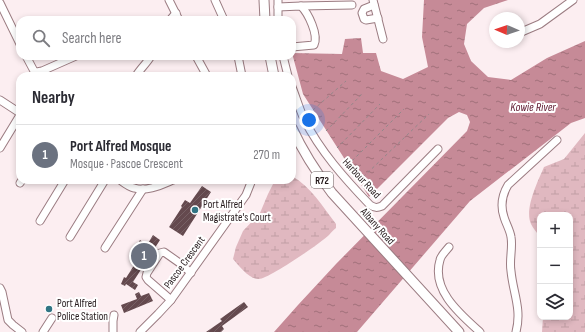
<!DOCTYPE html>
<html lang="en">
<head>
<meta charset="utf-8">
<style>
  :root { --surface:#fff; --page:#f2f2f3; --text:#2b2b33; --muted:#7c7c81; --line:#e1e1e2; --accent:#111827 }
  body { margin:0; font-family:"Sofia Sans Condensed",sans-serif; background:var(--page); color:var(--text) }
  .controls { position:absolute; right:12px; bottom:12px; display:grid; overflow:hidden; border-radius:8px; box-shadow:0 2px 6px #0003 }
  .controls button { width:36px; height:36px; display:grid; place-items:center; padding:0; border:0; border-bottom:1px solid var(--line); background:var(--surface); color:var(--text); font:20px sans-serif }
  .compass { position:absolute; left:489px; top:12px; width:36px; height:36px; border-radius:50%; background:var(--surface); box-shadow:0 2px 6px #0003; rotate:272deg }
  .you { position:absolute; left:309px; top:120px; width:14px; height:14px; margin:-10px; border:3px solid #fff; border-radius:50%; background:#1a73e8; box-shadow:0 0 0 6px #1a73e833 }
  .badge { display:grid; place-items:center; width:26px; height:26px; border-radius:50%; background:var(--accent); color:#fff; font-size:13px; font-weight:700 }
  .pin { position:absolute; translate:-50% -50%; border:2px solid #fff; box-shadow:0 1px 4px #0006 }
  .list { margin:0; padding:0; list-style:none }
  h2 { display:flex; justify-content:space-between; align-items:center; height:52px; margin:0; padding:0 16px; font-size:17px }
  h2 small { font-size:13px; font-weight:400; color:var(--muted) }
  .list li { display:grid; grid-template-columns:26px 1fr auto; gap:12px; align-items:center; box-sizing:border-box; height:60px; padding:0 16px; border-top:1px solid var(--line) }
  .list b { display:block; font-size:15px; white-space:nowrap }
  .list p { margin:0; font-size:13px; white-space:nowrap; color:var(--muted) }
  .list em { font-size:13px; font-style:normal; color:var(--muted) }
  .icon { flex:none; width:22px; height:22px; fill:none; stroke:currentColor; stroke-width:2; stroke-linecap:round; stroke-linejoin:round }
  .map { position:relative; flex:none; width:585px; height:332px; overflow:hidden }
  .search { position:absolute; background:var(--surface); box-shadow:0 2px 6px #0003; left:16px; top:16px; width:280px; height:44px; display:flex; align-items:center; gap:10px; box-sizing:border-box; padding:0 14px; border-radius:12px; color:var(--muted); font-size:15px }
  .panel { position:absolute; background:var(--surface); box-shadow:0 2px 6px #0003; left:16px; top:72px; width:280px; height:112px; border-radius:12px }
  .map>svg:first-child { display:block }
</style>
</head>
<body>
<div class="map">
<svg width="585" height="332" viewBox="0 0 585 332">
  <defs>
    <pattern id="wetland-marsh" width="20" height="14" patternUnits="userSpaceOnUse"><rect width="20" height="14" fill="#e0b8c0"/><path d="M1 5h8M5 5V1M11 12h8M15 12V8" fill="none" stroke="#c09ea4"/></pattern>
    <pattern id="water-ripples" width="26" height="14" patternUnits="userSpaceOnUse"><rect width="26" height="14" fill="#c68a97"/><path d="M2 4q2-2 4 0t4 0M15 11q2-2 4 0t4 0" fill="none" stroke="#a1707a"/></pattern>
    <pattern id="building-hatch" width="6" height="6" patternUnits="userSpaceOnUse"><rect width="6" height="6" fill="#64494e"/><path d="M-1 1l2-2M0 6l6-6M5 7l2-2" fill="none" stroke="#766064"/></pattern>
  </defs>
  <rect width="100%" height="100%" fill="#fceef1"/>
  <g fill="url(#wetland-marsh)">
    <path d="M585,133V332H542L543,317H570V215H540V237C537,233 533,228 531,224C524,209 538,181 544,167L564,159Z"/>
    <path d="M292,176C311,187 323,207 336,224V228C333,230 331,233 329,235C321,243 268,279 259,279C250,280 239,266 233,259L236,247L243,231L260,213L268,194L275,180H292Z"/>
  </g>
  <path fill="url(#water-ripples)" d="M424,0H508L484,8L467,24L464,44L471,61L488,77L511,80L547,58L585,41V118L571,123L470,201L357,332H274L298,305L336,264L467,131L470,122L467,115L459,112L448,118L369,197L303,94L292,53L342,54L345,39L361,38L363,53H376L381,71L403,79L428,67L422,37Z"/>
  <g fill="url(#building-hatch)">
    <path d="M202,186L211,192L183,236L169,227L182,207L181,206L185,200L190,203Z"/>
    <path d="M153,235L160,240L133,282L138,285L135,290L126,284L125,286L121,284L124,277L126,278L143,251L136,247L140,240L147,245Z"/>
    <path d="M139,292L141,296L149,293L153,301L124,313L121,305L137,299L135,294Z"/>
    <path d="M244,302L248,307L222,326L224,329L221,332H206L222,321L220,319Z"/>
  </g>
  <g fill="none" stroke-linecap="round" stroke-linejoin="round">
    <g stroke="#9b7c82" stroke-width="9">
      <g id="minor">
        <path d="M169,0L179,20"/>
        <path d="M215,0L224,20"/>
        <path d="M278,0V20"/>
        <path d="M373,0L383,39"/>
        <path d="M0,3L20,44"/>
        <path d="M374,5L364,9L362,13L364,19L366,20L378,18"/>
        <path d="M301,6L352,5"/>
        <path d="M278,7L301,6C308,13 319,35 314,45L292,47"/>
        <path d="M170,20L176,13"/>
        <path d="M519,33L540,24L573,0"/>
        <path d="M26,56L34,71L37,72L42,71L76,56"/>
        <path d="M196,56L207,76"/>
        <path d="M238,56L242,76"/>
        <path d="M283,56L288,76"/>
        <path d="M136,76C140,69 147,63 151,56"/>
        <path d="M292,87C296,97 299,108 304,119C320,151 345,179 370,205C375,208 377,208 382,206L438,149"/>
        <path d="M0,100L20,113"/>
        <path d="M0,148L20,115"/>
        <path d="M120,180C124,183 129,187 134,188C147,192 161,185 173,180"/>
        <path d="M20,183L22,180"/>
        <path d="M40,221L65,180"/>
        <path d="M70,237L105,180"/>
        <path d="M449,247C446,251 441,255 440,260C431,290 460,314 480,332"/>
        <path d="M105,248L143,189"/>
        <path d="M0,288L2,292L8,320L13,325L22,332"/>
        <path d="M171,300L148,280L146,277L147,273L160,253L164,252L181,264L191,273"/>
        <path d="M43,332L52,318"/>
        <path d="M113,332V321L114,315"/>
        <path d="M140,332L158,314L171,300L246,195L252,180"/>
        <path d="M516,332C522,309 513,293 511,271C509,260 513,248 511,237C510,230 506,224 504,217C500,205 502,195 508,185L557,140"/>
      </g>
    </g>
    <g stroke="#9b7c82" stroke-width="11">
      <g id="major">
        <path d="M264,0L265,20"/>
        <path d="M270,56L274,76"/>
        <path d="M292,128C303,152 316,172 332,193L459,332"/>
      </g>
    </g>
    <g stroke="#94878a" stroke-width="1" stroke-dasharray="3 3" stroke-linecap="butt">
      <path d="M313,110L346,81"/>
      <path d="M326,131L363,93"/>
      <path d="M337,148L380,104"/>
      <path d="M348,165L404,109"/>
      <path d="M359,181L429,114"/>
    </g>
    <use href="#minor" stroke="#fff" stroke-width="7"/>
    <use href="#major" stroke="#fff" stroke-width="9"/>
  </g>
  <g fill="#317584" stroke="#fff" stroke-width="1.5">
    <circle cx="195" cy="210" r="4"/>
    <circle cx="49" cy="309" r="4"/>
  </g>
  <g text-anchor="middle" stroke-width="4" stroke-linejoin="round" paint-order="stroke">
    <rect fill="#fff" stroke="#665e5f" stroke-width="1" x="311" y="172" width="22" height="16" rx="3"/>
    <g font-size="10" font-weight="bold" fill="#24191b">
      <text x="322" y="184">R72</text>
    </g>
    <g font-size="11" fill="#24191b" stroke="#fff">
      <text transform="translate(362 178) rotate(47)" y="4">Harbour Road</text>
      <text transform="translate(378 226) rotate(48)" y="4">Albany Road</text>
      <text transform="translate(184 262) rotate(-54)" y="4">Pascoe Crescent</text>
    </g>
    <g font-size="11" fill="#24191b" stroke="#fff" text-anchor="start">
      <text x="203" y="208">Port Alfred<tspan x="203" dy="13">Magistrate's Court</tspan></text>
      <text x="57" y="307">Port Alfred<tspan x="57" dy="13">Police Station</tspan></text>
    </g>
    <g font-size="12" font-style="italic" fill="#5e172e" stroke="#fff">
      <text x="533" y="111">Kowie River</text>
    </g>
  </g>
</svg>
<div class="controls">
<button>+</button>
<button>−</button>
<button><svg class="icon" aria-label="layers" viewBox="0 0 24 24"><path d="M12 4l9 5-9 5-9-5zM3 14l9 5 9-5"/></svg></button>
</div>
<svg class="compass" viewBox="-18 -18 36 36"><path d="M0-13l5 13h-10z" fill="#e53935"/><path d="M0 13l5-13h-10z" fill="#7c7c81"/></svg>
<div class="you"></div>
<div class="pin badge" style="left:144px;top:256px;background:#6b7280">1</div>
<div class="search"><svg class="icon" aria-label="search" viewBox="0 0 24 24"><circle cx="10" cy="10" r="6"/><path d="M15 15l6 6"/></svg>Search here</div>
<section class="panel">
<h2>Nearby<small></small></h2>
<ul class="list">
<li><span class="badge" style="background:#6b7280">1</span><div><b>Port Alfred Mosque</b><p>Mosque · Pascoe Crescent</p></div><em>270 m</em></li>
</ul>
</section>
</div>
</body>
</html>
